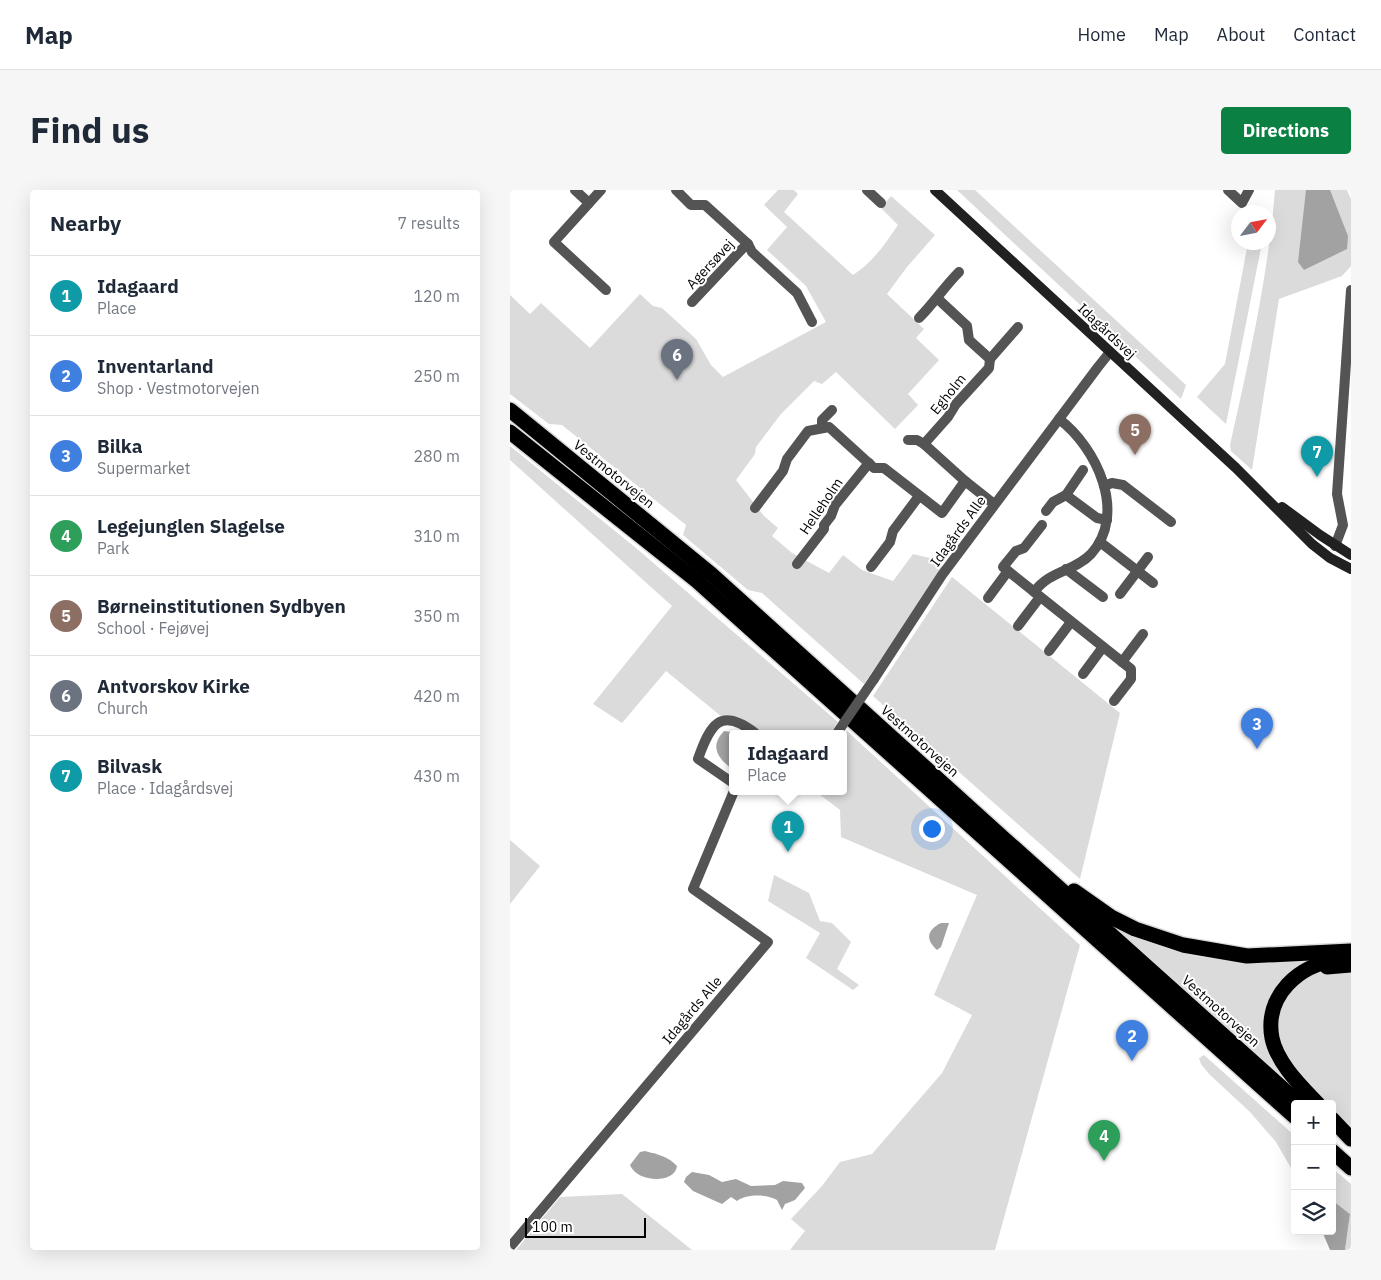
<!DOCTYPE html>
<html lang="en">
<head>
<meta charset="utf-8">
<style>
  :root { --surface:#fff; --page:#f6f6f7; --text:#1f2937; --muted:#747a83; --line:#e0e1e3; --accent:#0b8043 }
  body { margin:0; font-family:"IBM Plex Sans",sans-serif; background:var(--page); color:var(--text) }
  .controls { position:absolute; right:15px; bottom:15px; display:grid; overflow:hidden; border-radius:5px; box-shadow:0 5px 20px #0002 }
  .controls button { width:45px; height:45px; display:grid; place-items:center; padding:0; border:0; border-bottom:1px solid var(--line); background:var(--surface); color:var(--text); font:25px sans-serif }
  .compass { position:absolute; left:721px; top:15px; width:45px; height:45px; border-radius:50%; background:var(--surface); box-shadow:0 5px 20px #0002; rotate:58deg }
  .scale { position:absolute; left:15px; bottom:12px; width:121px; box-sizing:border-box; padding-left:5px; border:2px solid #000; border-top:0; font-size:14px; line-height:18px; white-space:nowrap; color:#000; -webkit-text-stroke:4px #fff; paint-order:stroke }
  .you { position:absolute; left:421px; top:638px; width:18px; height:18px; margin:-12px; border:4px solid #fff; border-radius:50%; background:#1a73e8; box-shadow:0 0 0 8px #1a73e833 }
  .badge { display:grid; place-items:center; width:32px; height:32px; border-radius:50%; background:var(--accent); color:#fff; font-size:16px; font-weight:700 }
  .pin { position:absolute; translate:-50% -41px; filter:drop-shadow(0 1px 2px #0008) }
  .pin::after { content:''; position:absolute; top:26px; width:18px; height:15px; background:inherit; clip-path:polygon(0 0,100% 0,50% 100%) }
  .popup { position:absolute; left:219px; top:540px; width:118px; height:65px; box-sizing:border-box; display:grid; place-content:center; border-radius:5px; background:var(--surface); filter:drop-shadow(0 1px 4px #0005); font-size:16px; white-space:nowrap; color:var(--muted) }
  .popup b { font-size:19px; color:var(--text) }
  .popup::after { content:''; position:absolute; left:50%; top:100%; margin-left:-10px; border:10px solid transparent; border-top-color:var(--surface) }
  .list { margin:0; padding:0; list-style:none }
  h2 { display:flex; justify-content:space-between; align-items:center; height:65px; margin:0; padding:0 20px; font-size:21px }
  h2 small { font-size:16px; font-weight:400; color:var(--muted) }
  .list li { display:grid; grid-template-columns:32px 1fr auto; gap:15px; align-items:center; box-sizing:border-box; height:80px; padding:0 20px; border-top:1px solid var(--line) }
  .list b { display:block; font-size:19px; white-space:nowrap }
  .list p { margin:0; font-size:16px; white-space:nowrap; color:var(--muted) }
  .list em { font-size:16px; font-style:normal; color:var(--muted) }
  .icon { flex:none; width:28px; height:28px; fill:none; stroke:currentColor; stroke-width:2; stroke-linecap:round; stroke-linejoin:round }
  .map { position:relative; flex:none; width:841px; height:1060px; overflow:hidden; border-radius:5px }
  header { display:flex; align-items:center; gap:30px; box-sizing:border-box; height:70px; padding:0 25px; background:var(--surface); border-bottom:1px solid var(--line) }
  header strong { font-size:24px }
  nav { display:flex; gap:28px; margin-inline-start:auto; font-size:18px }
  .intro { display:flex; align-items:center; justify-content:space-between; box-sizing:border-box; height:120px; padding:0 30px }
  h1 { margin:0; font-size:35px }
  .button { padding:12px 22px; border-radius:5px; background:var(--accent); color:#fff; font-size:18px; font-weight:700 }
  main { display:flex; gap:30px; padding:0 30px }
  aside { flex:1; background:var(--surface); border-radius:5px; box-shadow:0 5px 20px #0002 }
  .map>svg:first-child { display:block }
</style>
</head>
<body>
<header>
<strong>Map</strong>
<nav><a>Home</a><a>Map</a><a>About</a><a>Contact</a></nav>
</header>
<div class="intro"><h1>Find us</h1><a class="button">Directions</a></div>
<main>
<aside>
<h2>Nearby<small>7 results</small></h2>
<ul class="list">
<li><span class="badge" style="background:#0f9aa8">1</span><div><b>Idagaard</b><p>Place</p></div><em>120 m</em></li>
<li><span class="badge" style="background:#3f7fe0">2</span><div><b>Inventarland</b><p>Shop · Vestmotorvejen</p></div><em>250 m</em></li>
<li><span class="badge" style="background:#3f7fe0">3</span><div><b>Bilka</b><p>Supermarket</p></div><em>280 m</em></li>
<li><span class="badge" style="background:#2e9e5b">4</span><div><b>Legejunglen Slagelse</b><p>Park</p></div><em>310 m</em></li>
<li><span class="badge" style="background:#8d6e63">5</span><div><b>Børneinstitutionen Sydbyen</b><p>School · Fejøvej</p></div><em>350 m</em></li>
<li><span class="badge" style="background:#6b7280">6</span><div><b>Antvorskov Kirke</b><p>Church</p></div><em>420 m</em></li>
<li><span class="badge" style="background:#0f9aa8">7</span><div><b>Bilvask</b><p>Place · Idagårdsvej</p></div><em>430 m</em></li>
</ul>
</aside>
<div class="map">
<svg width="841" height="1060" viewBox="0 0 841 1060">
  <rect width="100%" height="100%" fill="#fff"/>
  <g fill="#dbdbdb">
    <path d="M268,0H284L288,4L274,22L343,85C363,72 375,54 388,35L371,18L381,6L425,45L397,77L377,104L414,139L406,148L429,170L398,204L408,215L385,239L326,182L312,194L304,191L271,224L246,257L245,264L226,290L254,326L268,338L262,346L282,363L319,383L333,365L352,380L383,391L403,364L424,369L433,377L354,494L252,403L238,400L173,345L176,335L52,235L39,234L0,204V105L20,124L31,113L80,158L130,104L143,116L152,118L186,149L201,175L213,187L316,132L296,96L257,60L277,37L254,15Z"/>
    <path d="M447,0H465L676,195L671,209Z"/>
    <path d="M765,0H837L841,9V76L832,86L769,109L742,280L721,261L720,255C739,170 758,87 765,0Z"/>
    <path d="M738,53H752L716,234L687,207L715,174Z"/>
    <path d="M0,256L126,358L328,532L320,543C309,543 257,546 250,542C236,536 229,521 212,527L156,481L112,533L83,514L162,416L0,270Z"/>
    <path d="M442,387L610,523L570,689L363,506Z"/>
    <path d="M337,541L570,755L485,1060H280L295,1041L281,1029L312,996L330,972L362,964L432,883L462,825L424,805L467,705L331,647L330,620L305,601H333V547Z"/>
    <path d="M0,650L30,676L0,714Z"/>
    <path d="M264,685L299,703L310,731L322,733L341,752L327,779L349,795L343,800L296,768L310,743L258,711Z"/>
    <path d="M604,736C635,752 671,766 706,769C744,771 781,768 818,767C775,781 774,782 757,824L790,902Z"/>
    <path d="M841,779V936L822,918V914H818C802,897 782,879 773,857C763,833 770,812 788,795C795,789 801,783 810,780C820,778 831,779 841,779Z"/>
    <path d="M694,865L785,946V985L766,952L740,922L699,884L691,874L689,868Z"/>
    <path d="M822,978L841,994V1060H835L840,1024L822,1010Z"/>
    <path d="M112,1004L182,1060H6L50,1007Z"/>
  </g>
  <g fill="#a2a2a2">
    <path d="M796,0H820L838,46L837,59L794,80L788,72Z"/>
    <path d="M214,541L228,543H223V580C208,568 199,557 214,541Z"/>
    <path d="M431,733H439L431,757L427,760C415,749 417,740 431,733Z"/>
    <path d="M135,961C147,964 159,967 167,976C165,994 127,993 120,975L130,962Z"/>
    <path d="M182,982L199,985L212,992L226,989L241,996L265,995L273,991L292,993L295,998L285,1010L275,1014L272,1020L267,1010C257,1004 237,1004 227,1011L221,1007L212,1014L183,1001L174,992L176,987Z"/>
    <path d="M822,1010L840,1024L835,1060H820L812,1041H822Z"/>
  </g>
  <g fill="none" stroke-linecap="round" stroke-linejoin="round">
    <g stroke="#dbdbdb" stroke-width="18">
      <g id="motorway">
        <path d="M0,220L201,384L491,646L790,914"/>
        <path d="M0,242L187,391L785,927"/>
        <path d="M564,701L601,727L625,739L673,755L737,766L841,761"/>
        <path d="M817,777L841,775"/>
        <path d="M808,914C791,896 767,873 762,848C754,806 789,774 828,770"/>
        <path d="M822,929L841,949"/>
        <path d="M822,961L841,978"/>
      </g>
    </g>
    <g stroke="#545454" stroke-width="10">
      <path d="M65,0L79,13"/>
      <path d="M91,0L44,52L96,100"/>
      <path d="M166,0L181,15H195L238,54L242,62L287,103L302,132"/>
      <path d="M357,0L371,13"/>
      <path d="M718,0L732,13L739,0"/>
      <path d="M182,112L232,59L238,54"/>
      <path d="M409,128C424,113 434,97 449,82"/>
      <path d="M480,169L508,137"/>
      <path d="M312,238V230L322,220"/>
      <path d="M398,250H407L414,254L455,291L484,314"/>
      <path d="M414,254L438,227L446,214L479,178L480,169L459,150L457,136L428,109"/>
      <path d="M594,296L602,293L613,295L661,332"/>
      <path d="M556,305L587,328L597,330"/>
      <path d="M245,318L273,281L277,269L298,241L319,237L364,278H374L432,323L455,291"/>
      <path d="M536,321L543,312L556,305L573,280"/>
      <path d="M532,335L514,358L506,361L493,377L621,479V489L604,511"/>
      <path d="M590,352L643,393"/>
      <path d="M825,356L833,335L827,304L841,100"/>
      <path d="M287,374L314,339V335L321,326L325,315L359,273"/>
      <path d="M361,377L380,352L383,341L409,306"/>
      <path d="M556,379L593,407"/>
      <path d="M524,402C540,380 564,382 581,364C618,323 586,257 549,229"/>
      <path d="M610,404L638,367"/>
      <path d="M478,408L498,381"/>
      <path d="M508,436L530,407"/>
      <path d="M539,461L561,432"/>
      <path d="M612,472L633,444"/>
      <path d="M573,484L593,457"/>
      <path d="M364,489L432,385L588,177L600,162"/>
      <path d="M223,593L188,569C200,535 210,516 245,543"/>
      <path d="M0,1057L258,752L183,699L224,601"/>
    </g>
    <g stroke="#212121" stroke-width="10">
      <path d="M425,0L726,278L802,354L820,368L841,379"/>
      <path d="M772,317L810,345L841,365"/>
    </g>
    <use href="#motorway" stroke="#000" stroke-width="15"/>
    <path stroke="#545454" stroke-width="10" d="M327,543L364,489"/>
  </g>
  <g text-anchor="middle" stroke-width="4" stroke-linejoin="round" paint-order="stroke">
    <g font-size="14" fill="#000" stroke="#fff">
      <text transform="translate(200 74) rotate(-47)" y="5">Agersøvej</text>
      <text transform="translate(597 141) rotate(43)" y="5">Idagårdsvej</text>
      <text transform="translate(438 204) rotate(-51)" y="5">Egholm</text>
      <text transform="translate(104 284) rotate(39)" y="5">Vestmotorvejen</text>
      <text transform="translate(311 316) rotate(-56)" y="5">Helleholm</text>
      <text transform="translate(448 341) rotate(-54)" y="5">Idagårds Alle</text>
      <text transform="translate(410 551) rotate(42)" y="5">Vestmotorvejen</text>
      <text transform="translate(182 820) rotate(-50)" y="5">Idagårds Alle</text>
      <text transform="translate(711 821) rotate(42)" y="5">Vestmotorvejen</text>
    </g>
  </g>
</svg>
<div class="controls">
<button>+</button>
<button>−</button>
<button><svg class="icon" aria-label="layers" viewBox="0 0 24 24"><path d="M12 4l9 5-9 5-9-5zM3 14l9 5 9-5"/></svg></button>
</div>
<svg class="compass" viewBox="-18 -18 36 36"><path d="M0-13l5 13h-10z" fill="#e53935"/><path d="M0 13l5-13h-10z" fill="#747a83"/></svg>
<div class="scale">100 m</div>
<div class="you"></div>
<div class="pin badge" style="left:278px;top:662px;background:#0f9aa8">1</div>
<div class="popup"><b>Idagaard</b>Place</div>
<div class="pin badge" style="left:622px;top:871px;background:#3f7fe0">2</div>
<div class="pin badge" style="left:747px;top:559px;background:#3f7fe0">3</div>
<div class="pin badge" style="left:594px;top:971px;background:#2e9e5b">4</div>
<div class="pin badge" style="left:625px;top:265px;background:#8d6e63">5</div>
<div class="pin badge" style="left:167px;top:190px;background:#6b7280">6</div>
<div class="pin badge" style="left:807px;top:287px;background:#0f9aa8">7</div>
</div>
</main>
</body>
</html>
